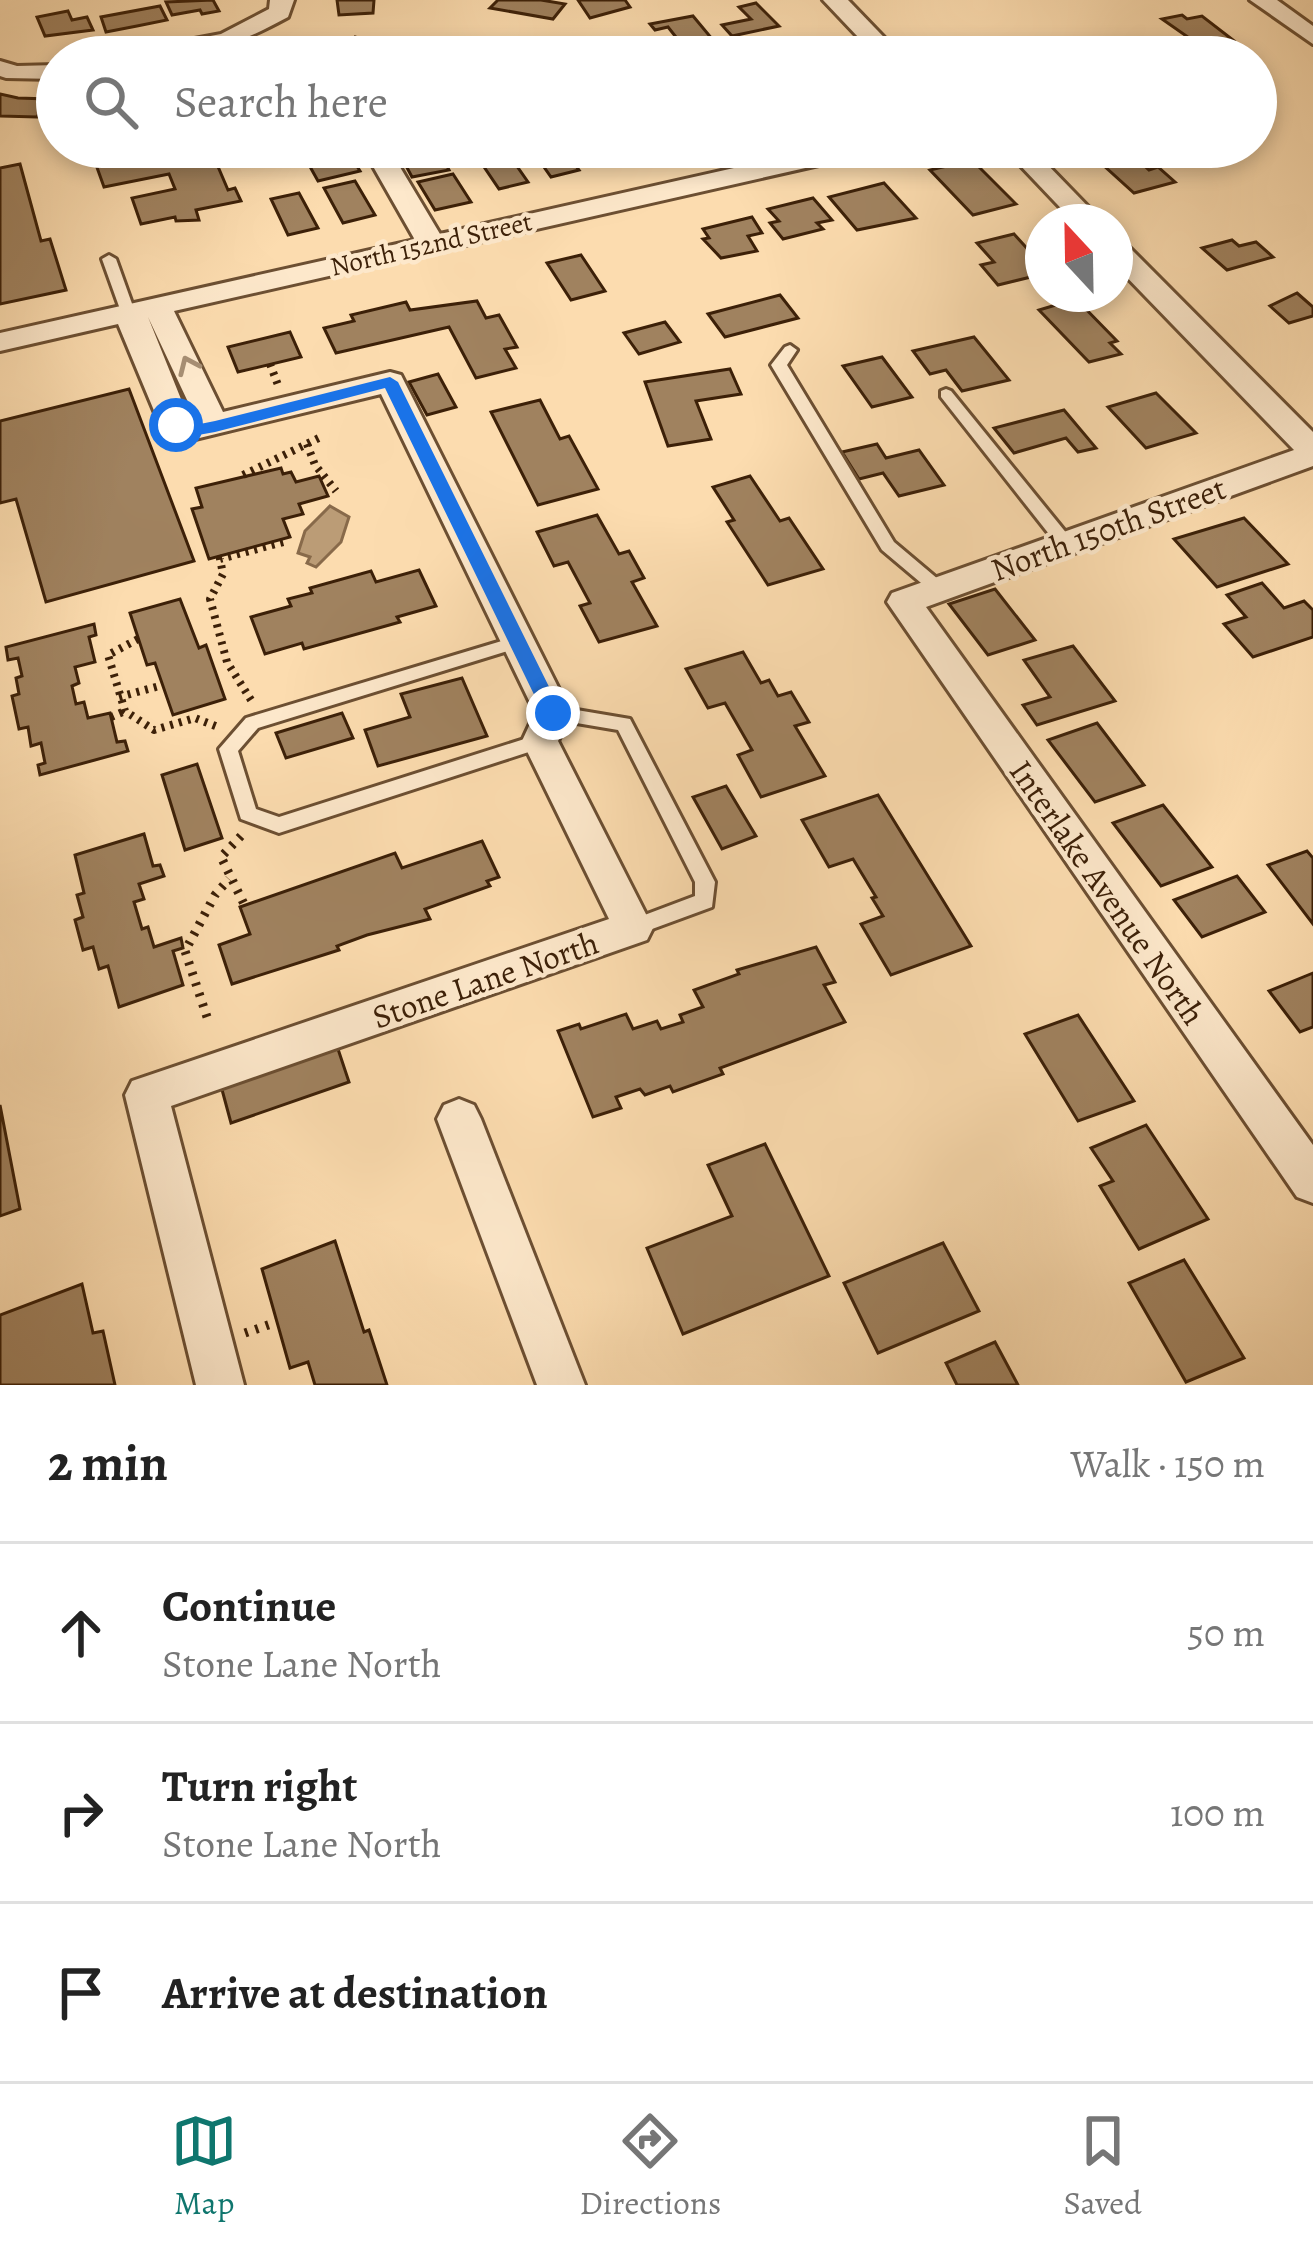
<!DOCTYPE html>
<html lang="en">
<head>
<meta charset="utf-8">
<style>
  :root { --surface:#fff; --page:#f6f6f6; --text:#222; --muted:#767676; --line:#e0e0e0; --accent:#0f766e }
  body { margin:0; font-family:Alegreya,serif; background:var(--page); color:var(--text) }
  .compass { position:absolute; left:1025px; top:204px; width:108px; height:108px; border-radius:50%; background:var(--surface); box-shadow:0 6px 18px #0003; rotate:338deg }
  .stop { position:absolute; width:36px; height:36px; margin:-27px; border:9px solid #1a73e8; border-radius:50%; background:#fff }
  .stop.end { background:#1a73e8; border-color:#fff; box-shadow:0 3px 12px #0008 }
  .list { margin:0; padding:0; list-style:none }
  h2 { display:flex; justify-content:space-between; align-items:center; height:156px; margin:0; padding:0 48px; font-size:51px }
  h2 small { font-size:39px; font-weight:400; color:var(--muted) }
  .list li { display:grid; grid-template-columns:78px 1fr auto; gap:36px; align-items:center; box-sizing:border-box; height:180px; padding:0 48px; border-top:3px solid var(--line) }
  .list b { display:block; font-size:45px; white-space:nowrap }
  .list p { margin:0; font-size:39px; white-space:nowrap; color:var(--muted) }
  .list em { font-size:39px; font-style:normal; color:var(--muted) }
  .icon { flex:none; width:66px; height:66px; fill:none; stroke:currentColor; stroke-width:2; stroke-linecap:round; stroke-linejoin:round }
  .map { position:relative; flex:none; width:1313px; height:1385px; overflow:hidden }
  .search { position:absolute; background:var(--surface); box-shadow:0 6px 18px #0003; left:36px; right:36px; top:36px; height:132px; display:flex; align-items:center; gap:30px; box-sizing:border-box; padding:0 42px; border-radius:66px; color:var(--muted); font-size:45px }
  .sheet { height:696px; background:var(--surface) }
  nav { display:flex; justify-content:space-around; align-items:center; box-sizing:border-box; height:168px; border-top:3px solid var(--line); background:var(--surface); font-size:33px; color:var(--muted) }
  nav a { display:grid; justify-items:center; gap:6px }
  nav .on { color:var(--accent) }
  .map>svg:first-child { display:block }
</style>
</head>
<body>
<div class="map">
<svg width="1313" height="1385" viewBox="0 0 1313 1385">
  <rect width="100%" height="100%" fill="#fcdcaf"/>
  <filter id="stains"><feTurbulence type="fractalNoise" baseFrequency=".00167" numOctaves="4"/><feColorMatrix values="0 0 0 0 .2 0 0 0 0 .09 0 0 0 0 .02 0 0 0 .5 -.17"/></filter>
  <radialGradient id="worn" r=".72"><stop offset=".6" stop-color="#630" stop-opacity="0"/><stop offset="1" stop-color="#630" stop-opacity=".3"/></radialGradient>
  <path fill="#bb9c76" stroke="#886a4a" stroke-width="3" d="M330,506L349,517L341,542L316,567L307,563L310,557L298,553L305,531Z"/>
  <g fill="#a0825f" stroke="#3c2008" stroke-width="3">
    <path d="M213,0L219,11L202,14L200,10L172,15L166,2Z"/>
    <path d="M337,0H374L373,13L339,15Z"/>
    <path d="M498,0H541L565,4L553,19L490,8Z"/>
    <path d="M578,0H625L630,7L590,18Z"/>
    <path d="M756,3L779,26L732,36L722,25L751,19L739,7Z"/>
    <path d="M160,6L167,20L137,26L106,32L101,17Z"/>
    <path d="M68,11L72,20L87,17L93,30L45,36L37,17Z"/>
    <path d="M1182,15L1187,19L1202,16L1233,40L1202,47L1162,19Z"/>
    <path d="M693,16L713,40L683,46L668,27L655,30L650,24Z"/>
    <path d="M355,37L380,45L363,57L330,55Z"/>
    <path d="M766,39L779,55L702,57L698,52Z"/>
    <path d="M1058,44L1072,57H997Z"/>
    <path d="M0,94L18,98L47,99L37,117L0,116Z"/>
    <path d="M188,147L195,166L216,162L228,190L235,188L241,201L196,210L199,220L176,221L175,217L141,224L132,198L175,189L169,174L104,187L90,148Z"/>
    <path d="M299,147H345L360,171L318,181Z"/>
    <path d="M396,147H437L449,170L412,177Z"/>
    <path d="M530,147H562L579,170L551,177Z"/>
    <path d="M505,149L528,182L499,189L476,155Z"/>
    <path d="M1134,156L1149,170L1158,167L1175,182L1134,193L1102,164Z"/>
    <path d="M972,160L1016,204L973,215L930,170Z"/>
    <path d="M20,164L41,241L50,239L66,290L0,304V168Z"/>
    <path d="M453,174L471,202L435,210L418,182Z"/>
    <path d="M355,181L375,215L343,223L324,188Z"/>
    <path d="M884,183L916,218L857,230L829,197Z"/>
    <path d="M299,193L318,228L288,235L271,199Z"/>
    <path d="M813,198L832,220L817,223L823,229L783,239L770,223L779,221L768,209Z"/>
    <path d="M752,217L762,233L748,236L757,251L721,258L703,239L709,238L703,229Z"/>
    <path d="M1014,234L1043,266V274L998,285L981,265L994,262L977,243Z"/>
    <path d="M1232,240L1239,246L1256,242L1273,257L1227,270L1202,248Z"/>
    <path d="M581,255L605,291L571,300L547,263Z"/>
    <path d="M1297,293L1313,307V316L1289,323L1270,306Z"/>
    <path d="M780,295L798,318L725,337L708,314Z"/>
    <path d="M1076,299L1117,341L1110,343L1121,354L1089,362L1039,310Z"/>
    <path d="M477,301L486,318L499,315L517,347L505,349L516,368L476,378L449,327L336,353L324,328L354,321L351,315L406,302L410,310Z"/>
    <path d="M665,322L680,342L639,354L624,333Z"/>
    <path d="M290,332L301,357L238,372L228,347Z"/>
    <path d="M974,337L1009,380L962,391L946,370L930,374L913,351Z"/>
    <path d="M882,357L912,397L872,407L843,366Z"/>
    <path d="M730,369L741,394L696,401L711,439L668,446L645,382Z"/>
    <path d="M438,374L456,407L427,415L409,382Z"/>
    <path d="M129,389L194,561L46,602L16,499L0,503V421Z"/>
    <path d="M1156,393L1196,433L1146,448L1108,407Z"/>
    <path d="M540,400L560,439L569,436L598,489L538,505L491,412Z"/>
    <path d="M1064,410L1096,448L1078,452L1066,438L1014,453L994,428Z"/>
    <path d="M877,444L886,458L919,450L944,485L899,496L883,473L859,479L842,452Z"/>
    <path d="M281,468L283,474L291,472L296,482L319,476L328,496L299,504L303,514L283,519L290,537L209,559L192,509L202,507L196,488Z"/>
    <path d="M750,476L780,521L789,518L823,569L768,585L727,522L734,520L713,487Z"/>
    <path d="M597,515L619,554L629,551L644,578L632,582L657,626L599,642L580,606L590,603L568,562L554,566L537,532Z"/>
    <path d="M1244,518L1288,564L1217,587L1174,539Z"/>
    <path d="M419,570L436,606L397,617L400,622L304,649L302,643L265,654L251,617L291,606L288,599L312,593L310,588L371,571L376,582Z"/>
    <path d="M1262,583L1284,608L1304,601L1313,610V637L1253,657L1224,624L1246,617L1227,595Z"/>
    <path d="M995,589L1035,640L988,655L949,604Z"/>
    <path d="M180,599L199,648L206,645L225,699L173,715L155,663L147,665L130,613Z"/>
    <path d="M94,624L96,635L89,637L95,662L75,667L79,683L72,686L76,704L84,702L88,718L110,713L117,742L125,741L128,751L40,775L38,765L45,763L41,743L31,746L28,727L19,729L12,696L19,694L16,678L22,676L18,658L8,660L6,647Z"/>
    <path d="M1073,646L1115,701L1037,725L1023,705L1050,697L1024,660Z"/>
    <path d="M743,652L761,683L769,680L778,696L791,692L809,722L795,726L825,776L761,797L738,755L752,750L725,703L708,708L686,669Z"/>
    <path d="M462,678L487,736L378,766L365,730L410,717L401,694Z"/>
    <path d="M342,713L353,738L286,758L276,733Z"/>
    <path d="M1097,723L1144,785L1095,802L1048,740Z"/>
    <path d="M197,764L222,838L185,850L162,775Z"/>
    <path d="M726,786L756,836L722,849L693,797Z"/>
    <path d="M878,795L971,946L891,975L861,924L883,916L872,898L876,897L853,859L829,867L802,820Z"/>
    <path d="M1163,805L1212,867L1161,886L1113,823Z"/>
    <path d="M144,834L153,866L160,865L164,876L139,884L144,899L134,902L142,929L148,927L154,947L181,938L183,948L173,951L183,985L119,1007L108,966L99,969L93,947L83,950L75,920L83,917L77,895L84,893L75,855Z"/>
    <path d="M482,841L499,877L487,881L490,886L425,909L430,919L367,935L337,946L339,950L232,984L219,945L250,934L240,907L395,853L402,868Z"/>
    <path d="M1307,851L1313,858V924L1268,865Z"/>
    <path d="M1237,876L1265,912L1202,937L1174,900Z"/>
    <path d="M816,947L835,982L824,985L845,1022L720,1068L723,1074L673,1092L670,1086L645,1095L640,1089L616,1097L621,1108L593,1117L558,1031L579,1024L581,1029L626,1014L633,1029L657,1021L661,1029L683,1022L680,1015L703,1007L694,990L739,974L737,970Z"/>
    <path d="M1313,973V1027L1300,1032L1269,991Z"/>
    <path d="M1078,1015L1134,1101L1078,1121L1025,1034Z"/>
    <path d="M337,1046L349,1082L231,1123L221,1086Z"/>
    <path d="M0,1105L20,1209L0,1216Z"/>
    <path d="M1146,1125L1208,1219L1139,1249L1100,1186L1113,1181L1091,1148Z"/>
    <path d="M765,1144L829,1276L683,1334L647,1248L732,1216L708,1165Z"/>
    <path d="M335,1241L364,1332L369,1330L387,1385H315L308,1362L290,1368L262,1269Z"/>
    <path d="M943,1243L979,1311L878,1353L844,1283Z"/>
    <path d="M1184,1260L1244,1358L1186,1382L1129,1283Z"/>
    <path d="M82,1284L93,1333L103,1331L115,1385H0V1315Z"/>
    <path d="M995,1342L1018,1385H957L946,1363Z"/>
  </g>
  <g fill="none" stroke-linecap="round" stroke-linejoin="round">
    <g stroke="#6c4f32" stroke-width="6">
      <g id="lane">
        <path d="M109,255L116,259L135,312L133,315L128,316L121,312L102,259Z"/>
        <path d="M790,345L797,350L787,365L894,542L945,585L948,589L945,593H933L882,550L771,365L785,347Z"/>
        <path d="M946,389L951,391L1072,540L1074,544L1072,548H1060L941,397V391Z"/>
        <path d="M518,636L527,642L524,646L258,728L238,751L256,809L279,817L540,734L547,736L549,741L547,746L279,833L241,819L219,749L246,718Z"/>
        <path d="M553,706L630,719L715,882L712,907L633,936L626,934L623,928L626,922L695,896V882L618,730L547,718L544,713L547,708Z"/>
      </g>
    </g>
    <g stroke="#6c4f32" stroke-width="6">
      <g id="street">
        <path d="M270,0H294L288,17C226,51 194,57 124,57L136,50L221,34L269,9Z"/>
        <path d="M823,0H848L903,57H877Z"/>
        <path d="M1250,0H1277L1313,26V44Z"/>
        <path d="M0,61L17,66L57,65V79L6,78L0,76Z"/>
        <path d="M362,147H388L440,234L828,147H876L863,155L174,311L223,412L390,372L401,375L571,713L558,741L653,928L647,940L171,1106L244,1385H196L125,1095L132,1081L609,919L522,741L535,713L381,394L187,441L165,432L160,425L118,324L0,351V333L415,240ZM148,317L196,419H189Z"/>
        <path d="M1031,155L1040,157L1103,222H1074L1018,163Z"/>
        <path d="M1115,241L1125,243L1313,432V466L926,607L1313,1145V1203L1297,1197L887,602L892,593L1294,450L1115,265Z"/>
        <path d="M459,1099L474,1105L481,1119L585,1385H537L437,1119L444,1105Z"/>
      </g>
    </g>
    <g stroke="#3c2008" stroke-width="8" stroke-dasharray="3 6" stroke-linecap="butt">
      <path d="M270,364L278,385"/>
      <path d="M307,444L315,465L336,491"/>
      <path d="M243,475L321,437"/>
      <path d="M138,639L108,655L125,711L154,730L195,718L218,727"/>
      <path d="M119,697L163,685"/>
      <path d="M251,700L227,662L210,599L223,574L220,559L287,541"/>
      <path d="M111,717L125,711"/>
    </g>
    <g stroke="#3c2008" stroke-width="9" stroke-dasharray="3 8" stroke-linecap="butt">
      <path d="M241,836L221,857L244,904"/>
      <path d="M207,1017L185,951L215,895L229,879"/>
      <path d="M245,1333L277,1322"/>
    </g>
    <use href="#lane" fill="#fde8cb" fill-rule="evenodd"/>
    <use href="#street" fill="#fde8cb" fill-rule="evenodd"/>
  </g>
  <defs><path id="oneway-chevron" d="M-2-3.5L2.5 0L-2 3.5" fill="none" stroke-width="1.6" stroke-linecap="round" stroke-linejoin="round" transform="scale(3)"/></defs>
  <use stroke="#a68e73" href="#oneway-chevron" transform="translate(188 365) rotate(-114)"/>
  <path fill="#1a73e8" d="M390,377L398,382L562,713L560,718L553,720L543,713L385,388L215,432L187,437L168,425L176,419L190,426L215,421Z"/>
  <g text-anchor="middle" stroke-width="9" stroke-linejoin="round" paint-order="stroke">
    <g font-size="27" fill="#3c2008" stroke="#fde8cb">
      <text transform="translate(431 244) rotate(-13)" y="9">North 152nd Street</text>
    </g>
    <g font-size="33" fill="#3c2008" stroke="#fde8cb">
      <text transform="translate(1108 528) rotate(-20)" y="12">North 150th Street</text>
      <text transform="translate(1108 892) rotate(55)" y="12">Interlake Avenue North</text>
      <text transform="translate(485 979) rotate(-19)" y="12">Stone Lane North</text>
    </g>
  </g>
  <rect width="100%" height="100%" filter="url(#stains)"/>
  <rect width="100%" height="100%" fill="url(#worn)"/>
</svg>
<svg class="compass" viewBox="-18 -18 36 36"><path d="M0-13l5 13h-10z" fill="#e53935"/><path d="M0 13l5-13h-10z" fill="#767676"/></svg>
<div class="stop" style="left:176px;top:425px"></div>
<div class="stop end" style="left:553px;top:713px"></div>
<div class="search"><svg class="icon" aria-label="search" viewBox="0 0 24 24"><circle cx="10" cy="10" r="6"/><path d="M15 15l6 6"/></svg>Search here</div>
</div>
<section class="sheet">
<h2>2 min<small>Walk · 150 m</small></h2>
<ul class="list">
<li><svg class="icon" aria-label="ahead" viewBox="0 0 24 24"><path d="M12 20V5M6 11l6-6 6 6"/></svg><div><b>Continue</b><p>Stone Lane North</p></div><em>50 m</em></li>
<li><svg class="icon" aria-label="right" viewBox="0 0 24 24"><path d="M7 20v-9h11M14 6l5 5-5 5"/></svg><div><b>Turn right</b><p>Stone Lane North</p></div><em>100 m</em></li>
<li><svg class="icon" aria-label="arrive" viewBox="0 0 24 24"><path d="M6 21V4h12l-3 4 3 4H6"/></svg><div><b>Arrive at destination</b></div></li>
</ul>
</section>
<nav>
<a class="on"><svg class="icon" aria-label="map" viewBox="0 0 24 24"><path d="M3 6l6-2 6 2 6-2v14l-6 2-6-2-6 2zM9 4v14M15 6v14"/></svg>Map</a>
<a><svg class="icon" aria-label="directions" viewBox="0 0 24 24"><path d="M12 3l9 9-9 9-9-9zM9 14v-3h6M13 9l2 2-2 2"/></svg>Directions</a>
<a><svg class="icon" aria-label="saved" viewBox="0 0 24 24"><path d="M7 4h10v16l-5-4-5 4z"/></svg>Saved</a>
</nav>
</body>
</html>
